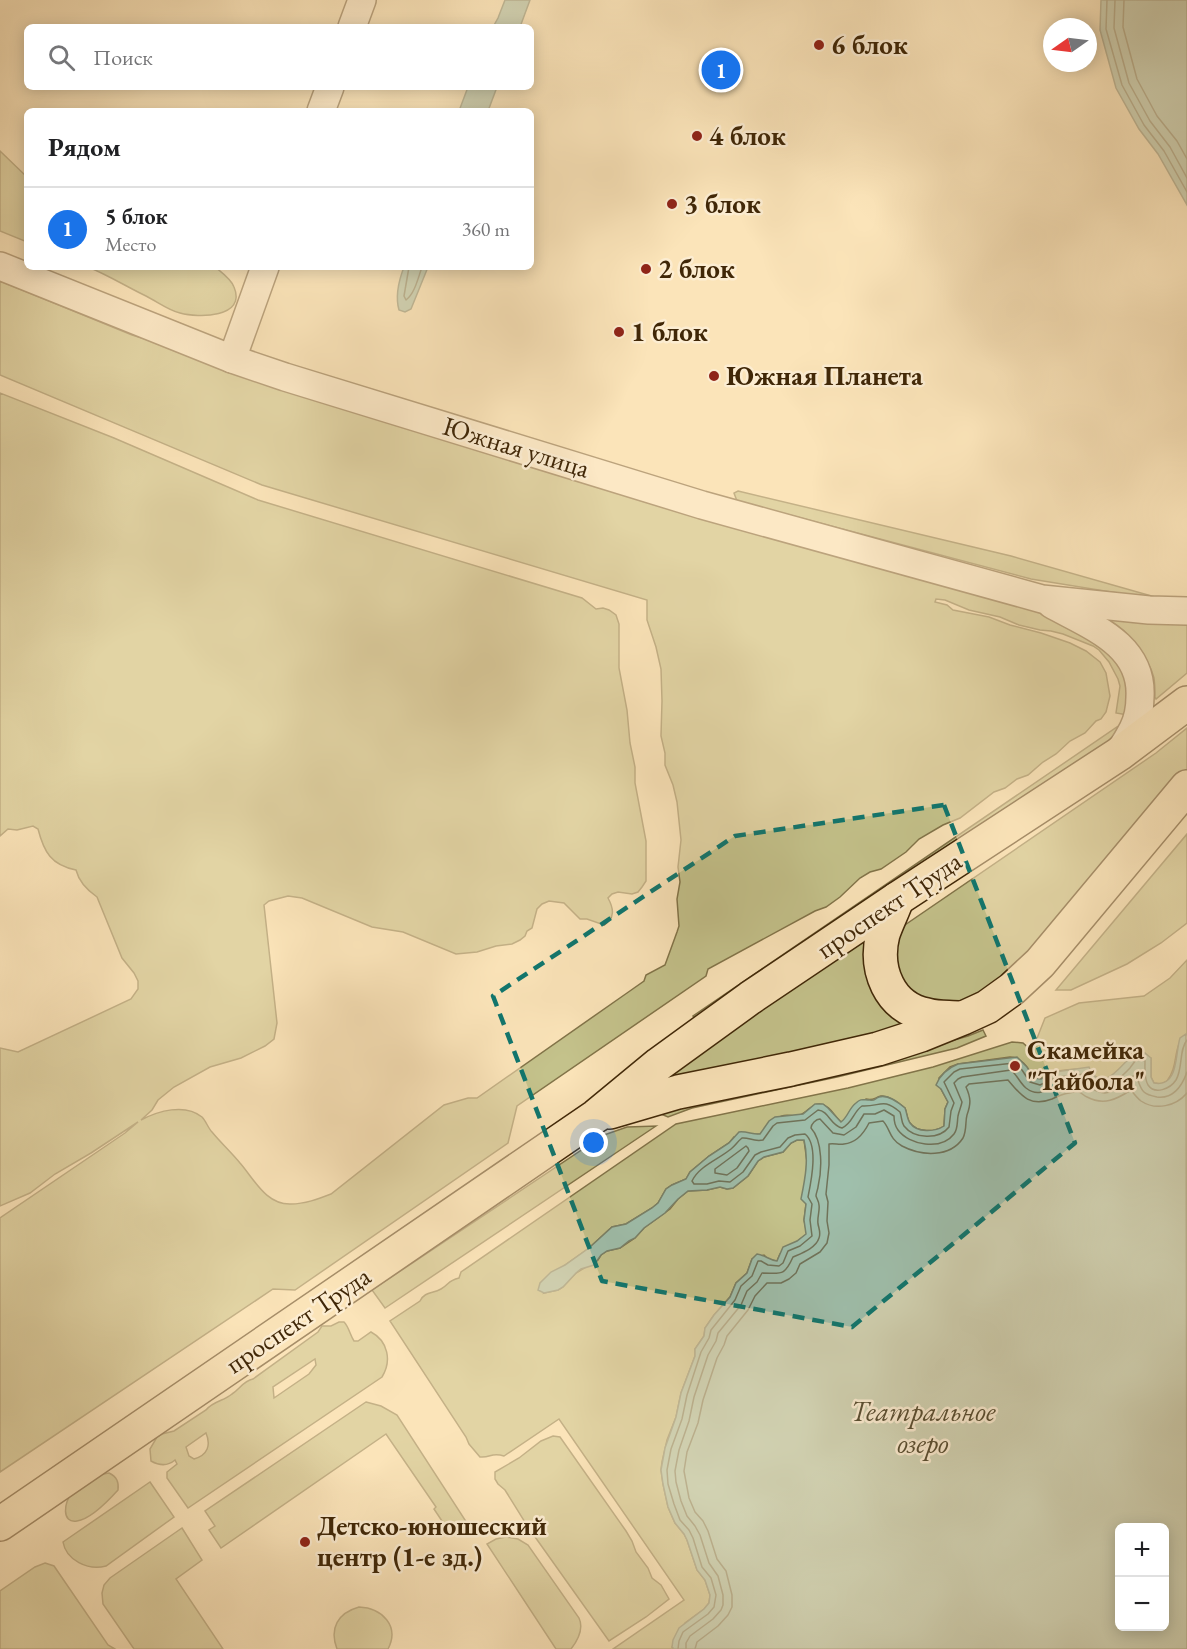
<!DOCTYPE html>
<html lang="ru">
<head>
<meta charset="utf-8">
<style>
  :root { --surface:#fff; --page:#f6f6f6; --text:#202124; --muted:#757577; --line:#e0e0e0; --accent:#1a73e8 }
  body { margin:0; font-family:"EB Garamond",serif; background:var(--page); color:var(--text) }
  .controls { position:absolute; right:18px; bottom:18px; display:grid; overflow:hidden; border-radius:9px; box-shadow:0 3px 15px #0003 }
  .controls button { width:54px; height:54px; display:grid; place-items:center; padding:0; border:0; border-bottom:2px solid var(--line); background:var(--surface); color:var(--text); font:30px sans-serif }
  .compass { position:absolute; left:1043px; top:18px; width:54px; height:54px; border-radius:50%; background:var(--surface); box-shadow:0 3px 15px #0003; rotate:256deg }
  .you { position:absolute; left:594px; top:1143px; width:21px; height:21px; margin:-15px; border:4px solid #fff; border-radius:50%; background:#1a73e8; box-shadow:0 0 0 9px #1a73e833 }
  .badge { display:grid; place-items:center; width:39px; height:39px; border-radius:50%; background:var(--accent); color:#fff; font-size:20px; font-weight:700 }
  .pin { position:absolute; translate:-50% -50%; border:3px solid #fff; box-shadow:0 2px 6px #0006 }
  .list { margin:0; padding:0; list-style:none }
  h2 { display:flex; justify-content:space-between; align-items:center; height:78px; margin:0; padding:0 24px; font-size:26px }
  h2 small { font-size:20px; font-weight:400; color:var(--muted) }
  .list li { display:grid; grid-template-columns:39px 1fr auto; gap:18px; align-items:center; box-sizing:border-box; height:84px; padding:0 24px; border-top:2px solid var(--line) }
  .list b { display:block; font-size:22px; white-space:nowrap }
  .list p { margin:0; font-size:20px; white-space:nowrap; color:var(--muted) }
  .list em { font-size:20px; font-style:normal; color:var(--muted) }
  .icon { flex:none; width:33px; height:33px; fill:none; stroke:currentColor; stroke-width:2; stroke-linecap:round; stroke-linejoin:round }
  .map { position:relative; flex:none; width:1187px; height:1649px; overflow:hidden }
  .search { position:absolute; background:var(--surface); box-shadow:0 3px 15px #0003; left:24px; top:24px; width:510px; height:66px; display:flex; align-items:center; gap:15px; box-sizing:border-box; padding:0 21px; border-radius:9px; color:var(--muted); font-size:22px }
  .panel { position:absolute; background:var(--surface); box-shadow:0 3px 15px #0003; left:24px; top:108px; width:510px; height:162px; border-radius:9px }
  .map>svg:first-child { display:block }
</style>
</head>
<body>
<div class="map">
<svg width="1187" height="1649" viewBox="0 0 1187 1649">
  <rect width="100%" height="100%" fill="#fbe4b9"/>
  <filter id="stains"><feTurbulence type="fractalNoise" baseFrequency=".00333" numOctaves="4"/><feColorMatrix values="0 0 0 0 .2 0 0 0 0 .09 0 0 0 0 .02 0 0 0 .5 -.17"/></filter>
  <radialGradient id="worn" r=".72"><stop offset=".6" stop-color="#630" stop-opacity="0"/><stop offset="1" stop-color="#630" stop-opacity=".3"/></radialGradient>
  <g fill="#c4c28b" stroke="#827449" stroke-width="1.5" fill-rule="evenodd">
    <path d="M0,151L27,177V242L0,231Z"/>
    <path d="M88,267H215C221,272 231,279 234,287C247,318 198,318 180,313C168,310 158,302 146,296C127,287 108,275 88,267Z"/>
    <path d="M0,281L132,335L1032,610L1090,632L1126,667L1128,715L1116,713L1120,686L1118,679L1109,662L1099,650L1093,646L1063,634L1051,631L1040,630L1019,625L1000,617L969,610L945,600L936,599L935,602L947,605L953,610L989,617L1010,625L1041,633L1070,643L1086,651L1100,662L1106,673L1110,696L1106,712L1101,719L1096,721L1085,733L1070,741L1056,754L1043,762L1028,775L1017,779L1005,788L994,792L960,818L943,825L919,839L906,852L881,869L870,872L860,878L840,897L826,907L815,911L708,969L706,976L517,1106L508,1143L295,1290L273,1289L0,1472V1218L125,1133L138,1122L91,1153L55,1174L30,1193L0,1206V1048L18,1052L131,999L138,989V981L134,973L122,958L97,897C87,890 79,882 76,870C51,865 44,852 38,829L33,826L17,830L8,829L0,836V393L114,438L258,500L582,598L596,609L603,608L609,610L616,615L619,624V668L627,710L630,743L635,767V783L646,841V881L642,887L638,892L632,894L618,892L612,894L608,898C614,909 615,918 604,925L587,919H580L564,903L549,901L542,904L537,909L532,928L527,931L525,936L520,940L512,944L496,946L477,952L456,954L403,932L372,927L302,898L288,896L269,901L264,905L277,1023L274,1039L265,1046L241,1058L210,1067L174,1087L158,1100L152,1110L141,1120C158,1111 185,1103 202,1117C206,1121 208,1128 212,1132C221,1143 231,1152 240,1163C254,1179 266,1205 291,1204C305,1204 318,1199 331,1194L444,1105L468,1098H477L627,993L644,981L646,975L665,965L677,932L679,926L677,899L680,882L678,867L681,840L677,802L673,785L665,765V753L661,736L662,701L661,669L656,647L647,620V600L262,485L0,375Z"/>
    <path d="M738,491L1011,556L1155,597L1154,599L1031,579L737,501L734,493Z"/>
    <path d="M1098,617L1187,621V673L1156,699L1155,697C1155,691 1155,684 1154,678C1147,650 1119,634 1098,617Z"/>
    <path d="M1124,724L1116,738L695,1020L693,1016L1117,727Z"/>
    <path d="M1187,728V769L1096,879L992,991L942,1008L902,986L892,942L902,927L1156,753Z"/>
    <path d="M1187,834V923L1161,943L1127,964L1071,990H1056Z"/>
    <path d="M875,932L914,1025L661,1081L660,1079Z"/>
    <path d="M1187,960V1034C1171,1047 1180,1064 1167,1081L1161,1084L1154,1083L1151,1077V1058L1132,1054C1127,1062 1118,1073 1109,1078C1099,1083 1090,1071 1079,1069C1075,1069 1060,1070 1056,1072C1047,1075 1044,1080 1034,1078C1028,1068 1022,1057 1010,1057L958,1064L950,1067L939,1078L941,1089L948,1102L945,1109L944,1126C935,1132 917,1133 910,1123C907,1119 907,1113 905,1108C899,1103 889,1095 881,1096C874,1098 873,1101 866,1099L850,1111L847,1118L841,1122C834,1116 830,1105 820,1104C812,1103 808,1112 800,1115C794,1117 787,1114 782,1116C774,1119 765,1128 761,1134L734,1137L729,1143L709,1156L690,1172L686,1179L672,1185L666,1189L658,1203L652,1208L626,1224L612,1227L589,1248L565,1265L544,1293L558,1290L563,1287L576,1273L598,1260L601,1255L607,1251L620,1248L635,1238L644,1228L670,1209L678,1199L688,1191L707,1190L720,1187L727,1189L733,1188L748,1176L758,1161L764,1157L783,1152L791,1143L797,1140H804L807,1162L805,1184L803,1192L806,1204L804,1220L807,1234L780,1254L777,1261L769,1260L764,1255L752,1259L747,1273L736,1283L730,1297L714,1315L705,1328L704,1336L695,1349V1356L681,1393L676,1417L667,1440L662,1462L661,1470L663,1484L668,1507L675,1523L684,1534L687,1540L697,1570L705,1580L710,1595L709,1603L704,1609L685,1623L672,1647L674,1649H613L684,1600L559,1419L504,1456C491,1452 491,1458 480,1457L469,1444L466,1437L390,1321L420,1301C425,1291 433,1294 441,1289C450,1284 447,1281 459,1278L461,1272L676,1124L848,1088L933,1067L1012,1042L1023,1043L1032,1051L1045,1018L1079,1003L1144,996L1170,978Z"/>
    <path d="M983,1030L986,1036L957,1048L837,1077L692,1108L668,1117L656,1112L940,1044L968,1036Z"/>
    <path d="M656,1126L385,1308L372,1290L604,1135L627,1127Z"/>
    <path d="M339,1322H344C349,1327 350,1335 354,1341H358L371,1332C388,1341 392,1361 382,1377L188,1508L167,1478V1472L177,1464L175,1460C168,1466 160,1466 151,1461L150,1449L157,1437L162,1434L174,1431L206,1410C213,1401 224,1401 232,1394C240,1389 243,1381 253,1379L318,1332L322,1326H331ZM315,1359L316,1365L309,1374L274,1398L273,1387ZM206,1433C211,1445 208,1455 194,1459L189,1456L186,1447Z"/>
    <path d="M366,1402L381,1406L397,1415L467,1523L447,1536L439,1524L442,1521L434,1509L436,1507L386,1434L221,1548L209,1530L215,1526L205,1511Z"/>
    <path d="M553,1436L560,1437L626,1531L632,1541L636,1552L648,1568L652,1578L661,1585L669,1599L646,1617L609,1641L528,1527L505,1490L498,1484L495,1479V1472L519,1458L541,1441Z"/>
    <path d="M109,1473C117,1477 119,1482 118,1490C109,1500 91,1519 77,1521C61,1524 64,1501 72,1493C75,1490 80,1488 84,1485C92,1479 98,1474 109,1473Z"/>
    <path d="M150,1482L174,1517L106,1566C88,1571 66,1560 63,1542Z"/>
    <path d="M182,1528L202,1560L176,1579L223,1649H134L103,1604L102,1593L104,1585L110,1578Z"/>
    <path d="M506,1537L518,1539L528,1545L579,1618C584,1629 578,1640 571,1649H556L487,1544L496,1539Z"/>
    <path d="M45,1563L54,1566L108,1645L115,1649H0V1591L35,1567Z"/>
    <path d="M359,1607C382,1608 400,1626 388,1649H337C329,1628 338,1613 359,1607Z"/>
  </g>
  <g fill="#9fbfac" stroke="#79826a" stroke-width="1.5" fill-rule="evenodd">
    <path d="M505,0H530L520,27H493L498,18Z"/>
    <path d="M1101,0H1187V205L1158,154L1139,129L1116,88L1100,30Z"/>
    <path d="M468,87H497L488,111H459Z"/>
    <path d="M404,267H428L411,309L405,312L399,310C395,296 399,280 404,267Z"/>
    <path d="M1186,1034L1187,1649H674L672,1647L673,1640L679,1628L704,1609L709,1603L710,1595L705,1580L697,1570L687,1540L684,1534L675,1523L668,1507L663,1484L661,1470L665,1448L676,1417L681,1393L695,1356V1349L704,1336L705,1328L714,1315L730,1297L736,1283L747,1273L752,1259L757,1254C765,1255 769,1260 777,1261L783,1247L797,1241L806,1234L804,1220L806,1204L801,1199C805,1179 809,1160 804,1140H797L791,1143L783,1152L764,1157L758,1161L748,1176L733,1188L727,1189L720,1187L707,1190L688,1191L678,1199L665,1213L644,1228L635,1238L629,1241L620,1248L607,1251L601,1255L594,1265L581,1269L576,1273L563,1287L558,1290L544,1293L538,1290L540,1283L551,1272L565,1265L589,1248L612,1227L626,1224L652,1208L658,1203L666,1189L672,1185L686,1179L690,1172L709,1156L729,1143L739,1132C747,1131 753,1135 760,1134L769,1121L775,1117L803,1114L815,1104H823L828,1108L841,1122C848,1117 849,1108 856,1103C861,1098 863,1100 870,1100C875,1101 874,1099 879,1097C888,1094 898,1102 905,1108C907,1113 907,1119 910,1123C917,1133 935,1132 944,1126L945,1109L948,1102L941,1089L936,1085C940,1075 948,1068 958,1064L1017,1057L1027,1067L1034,1078L1041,1079L1055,1072L1089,1067C1103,1100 1125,1057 1138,1051L1145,1053L1151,1058V1077L1154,1083C1179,1088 1175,1053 1180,1038ZM1120,1528H1164V1626H1120Z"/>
  </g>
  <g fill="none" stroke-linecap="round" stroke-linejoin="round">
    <g stroke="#70735a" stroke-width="1.5">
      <path d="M1107,0L1106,29L1122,85L1144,125L1164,151L1187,192"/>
      <path d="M1115,0L1114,28L1129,83L1150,121L1170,147L1187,178"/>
      <path d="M1124,0L1123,27L1137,79L1157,116L1177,141L1187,159"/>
      <path d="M409,267L404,296L406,300C415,293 418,278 422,267"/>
      <path d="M746,1146L748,1148L749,1151L737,1168L727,1175L715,1173V1169Z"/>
      <path d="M678,1649L679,1641L683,1632L708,1614L714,1607L716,1595L711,1578L702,1567L693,1538L689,1530L680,1520L674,1504L668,1484L667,1470L671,1449L682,1419L687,1395L701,1352L709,1338L711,1330L735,1300L741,1286L752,1276L758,1261H761L768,1265L779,1266L783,1263L788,1251L800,1246L812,1236L810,1220L812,1204L808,1197C811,1182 819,1145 805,1134L795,1135L788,1138L780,1147L761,1152L755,1155L743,1172L730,1182L719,1181L707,1184H694L692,1181C699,1166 719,1159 731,1149C735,1146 738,1141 742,1138C749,1137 753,1142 763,1140L773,1126L777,1123L805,1120L818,1110C829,1111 830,1125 842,1128C853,1123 853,1112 862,1106C881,1107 882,1097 900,1112C902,1117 901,1122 904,1126C914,1139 939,1140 949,1127L951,1111L954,1103L944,1082L954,1072L960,1069L1014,1063L1022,1070L1030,1082L1040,1085L1057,1077L1084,1074C1103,1090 1112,1087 1130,1068C1133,1064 1135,1060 1139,1058L1145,1061C1145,1069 1144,1078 1148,1085C1155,1095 1170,1089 1176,1080C1183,1068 1179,1049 1187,1040"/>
      <path d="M686,1649V1643L690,1636L713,1619L721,1610L723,1605V1595L718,1576L709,1563L700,1535L695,1526L687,1516L681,1501L676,1482L675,1471L679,1450L689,1421L694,1397L708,1355L716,1341L718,1333L741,1305L747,1291L757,1282L762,1273C781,1273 784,1277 793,1257C802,1253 816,1248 819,1238C821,1233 819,1229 818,1224C817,1217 820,1211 819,1205C819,1202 817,1199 816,1196C816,1193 818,1189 818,1187C822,1170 823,1141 811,1128C811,1124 816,1119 820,1119L833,1133L844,1135L856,1127L864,1114H875L884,1110L894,1116C894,1121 895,1126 898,1130C909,1145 941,1151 954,1134C958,1129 957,1122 958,1116C959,1111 961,1107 962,1102L954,1083L958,1079L962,1077L1011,1070C1017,1075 1020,1083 1026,1088C1040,1099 1049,1087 1062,1084C1068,1083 1074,1083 1081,1082C1111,1103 1110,1090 1135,1075C1139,1080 1139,1087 1144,1092C1147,1095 1152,1096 1157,1097C1173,1099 1182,1086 1187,1072"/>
      <path d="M695,1649L697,1642L718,1626L728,1615L732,1607V1595L726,1571L717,1559L708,1531L703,1521L695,1512L689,1498L684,1471L687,1452L698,1423L703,1400L717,1358L724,1345L727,1336L748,1310L755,1296L767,1283H781L789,1279L796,1273L800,1264L820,1252L827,1243L829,1233L827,1221L828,1202L826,1194L829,1165V1144C834,1143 839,1145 844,1144C856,1143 864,1133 869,1123L883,1121C890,1128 889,1139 902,1146C921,1156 950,1158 963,1138C967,1130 965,1122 967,1115C971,1104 971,1098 966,1087L969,1084L1008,1080C1020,1094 1029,1108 1052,1099C1058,1096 1062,1094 1069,1093C1072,1093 1076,1091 1079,1092C1082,1093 1084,1096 1087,1097C1104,1106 1117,1099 1131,1090C1134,1094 1137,1098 1141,1101C1156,1111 1176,1106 1187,1093"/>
    </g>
    <g stroke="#6f5634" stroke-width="30">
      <g id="minor">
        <path d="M352,27L362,0"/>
        <path d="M321,111L330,87"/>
        <path d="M0,266L232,359L285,377L702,505L1042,599L1149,610L1187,611"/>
        <path d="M232,359L265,267"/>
        <path d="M1051,604C1090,626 1143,644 1140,697C1140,708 1138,719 1133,729C1129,737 1124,745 1119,752"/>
      </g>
    </g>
    <g stroke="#402707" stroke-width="36">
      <g id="major">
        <path d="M897,899C893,911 887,922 883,934C874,969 889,1008 927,1015C937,1018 949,1017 960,1018"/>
        <path d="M610,1112L678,1092L791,1069L878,1049L921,1035L963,1018L987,1007L1012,989L1040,963L1187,787"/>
        <path d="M0,1524L596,1116L659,1064L750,998L897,899L1119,754L1187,703"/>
      </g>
    </g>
    <use href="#minor" stroke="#fcedd2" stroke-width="27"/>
    <use href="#major" stroke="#fbe4b9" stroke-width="33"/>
  </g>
  <path d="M0 0H1187V1649H0ZM944,805L1075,1143L852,1327L602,1281L493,996L735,836Z" fill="#fbe4b9" fill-opacity=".55" fill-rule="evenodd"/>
  <path fill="none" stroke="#0f766e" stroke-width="4.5" stroke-dasharray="12 8" stroke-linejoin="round" d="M944,805L1075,1143L852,1327L602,1281L493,996L735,836Z"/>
  <g fill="#8f2418" stroke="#fcedd2" stroke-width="2">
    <circle cx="819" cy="45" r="6"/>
    <circle cx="697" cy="136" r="6"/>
    <circle cx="672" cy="204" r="6"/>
    <circle cx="646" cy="269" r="6"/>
    <circle cx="619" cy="332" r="6"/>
    <circle cx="714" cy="376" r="6"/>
    <circle cx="1015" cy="1066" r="6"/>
    <circle cx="305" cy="1542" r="6"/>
  </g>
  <g text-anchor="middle" stroke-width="5" stroke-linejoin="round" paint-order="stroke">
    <g font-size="27" font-weight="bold" fill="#402707" stroke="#fcedd2" text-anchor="start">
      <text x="831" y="54">6 блок</text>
      <text x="709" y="145">4 блок</text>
      <text x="684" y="213">3 блок</text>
      <text x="658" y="278">2 блок</text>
      <text x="631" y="341">1 блок</text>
      <text x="726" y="385">Южная Планета</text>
      <text x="1027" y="1059">Скамейка<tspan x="1027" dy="31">"Тайбола"</tspan></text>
      <text x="317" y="1535">Детско-юношеский<tspan x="317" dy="31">центр (1-е зд.)</tspan></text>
    </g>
    <g font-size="27" fill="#402707" stroke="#fcedd2">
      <text transform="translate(516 447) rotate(17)" y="9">Южная улица</text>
      <text transform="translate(889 905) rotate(-34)" y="9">проспект Труда</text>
      <text transform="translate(298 1320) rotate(-34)" y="9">проспект Труда</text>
    </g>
    <g font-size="28" font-style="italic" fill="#584d30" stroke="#fcedd2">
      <text x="923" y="1421">Театральное<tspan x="923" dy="32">озеро</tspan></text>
    </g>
  </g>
  <rect width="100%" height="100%" filter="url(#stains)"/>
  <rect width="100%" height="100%" fill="url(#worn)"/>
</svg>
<div class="controls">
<button>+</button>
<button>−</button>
</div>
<svg class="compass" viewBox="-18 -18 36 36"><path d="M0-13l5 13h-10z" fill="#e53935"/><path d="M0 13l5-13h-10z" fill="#757577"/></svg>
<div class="you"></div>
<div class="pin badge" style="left:721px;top:70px">1</div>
<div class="search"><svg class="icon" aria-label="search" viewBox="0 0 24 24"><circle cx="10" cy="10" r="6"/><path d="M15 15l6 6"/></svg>Поиск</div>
<section class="panel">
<h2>Рядом<small></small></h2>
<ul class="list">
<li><span class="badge">1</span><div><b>5 блок</b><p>Место</p></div><em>360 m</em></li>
</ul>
</section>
</div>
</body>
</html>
